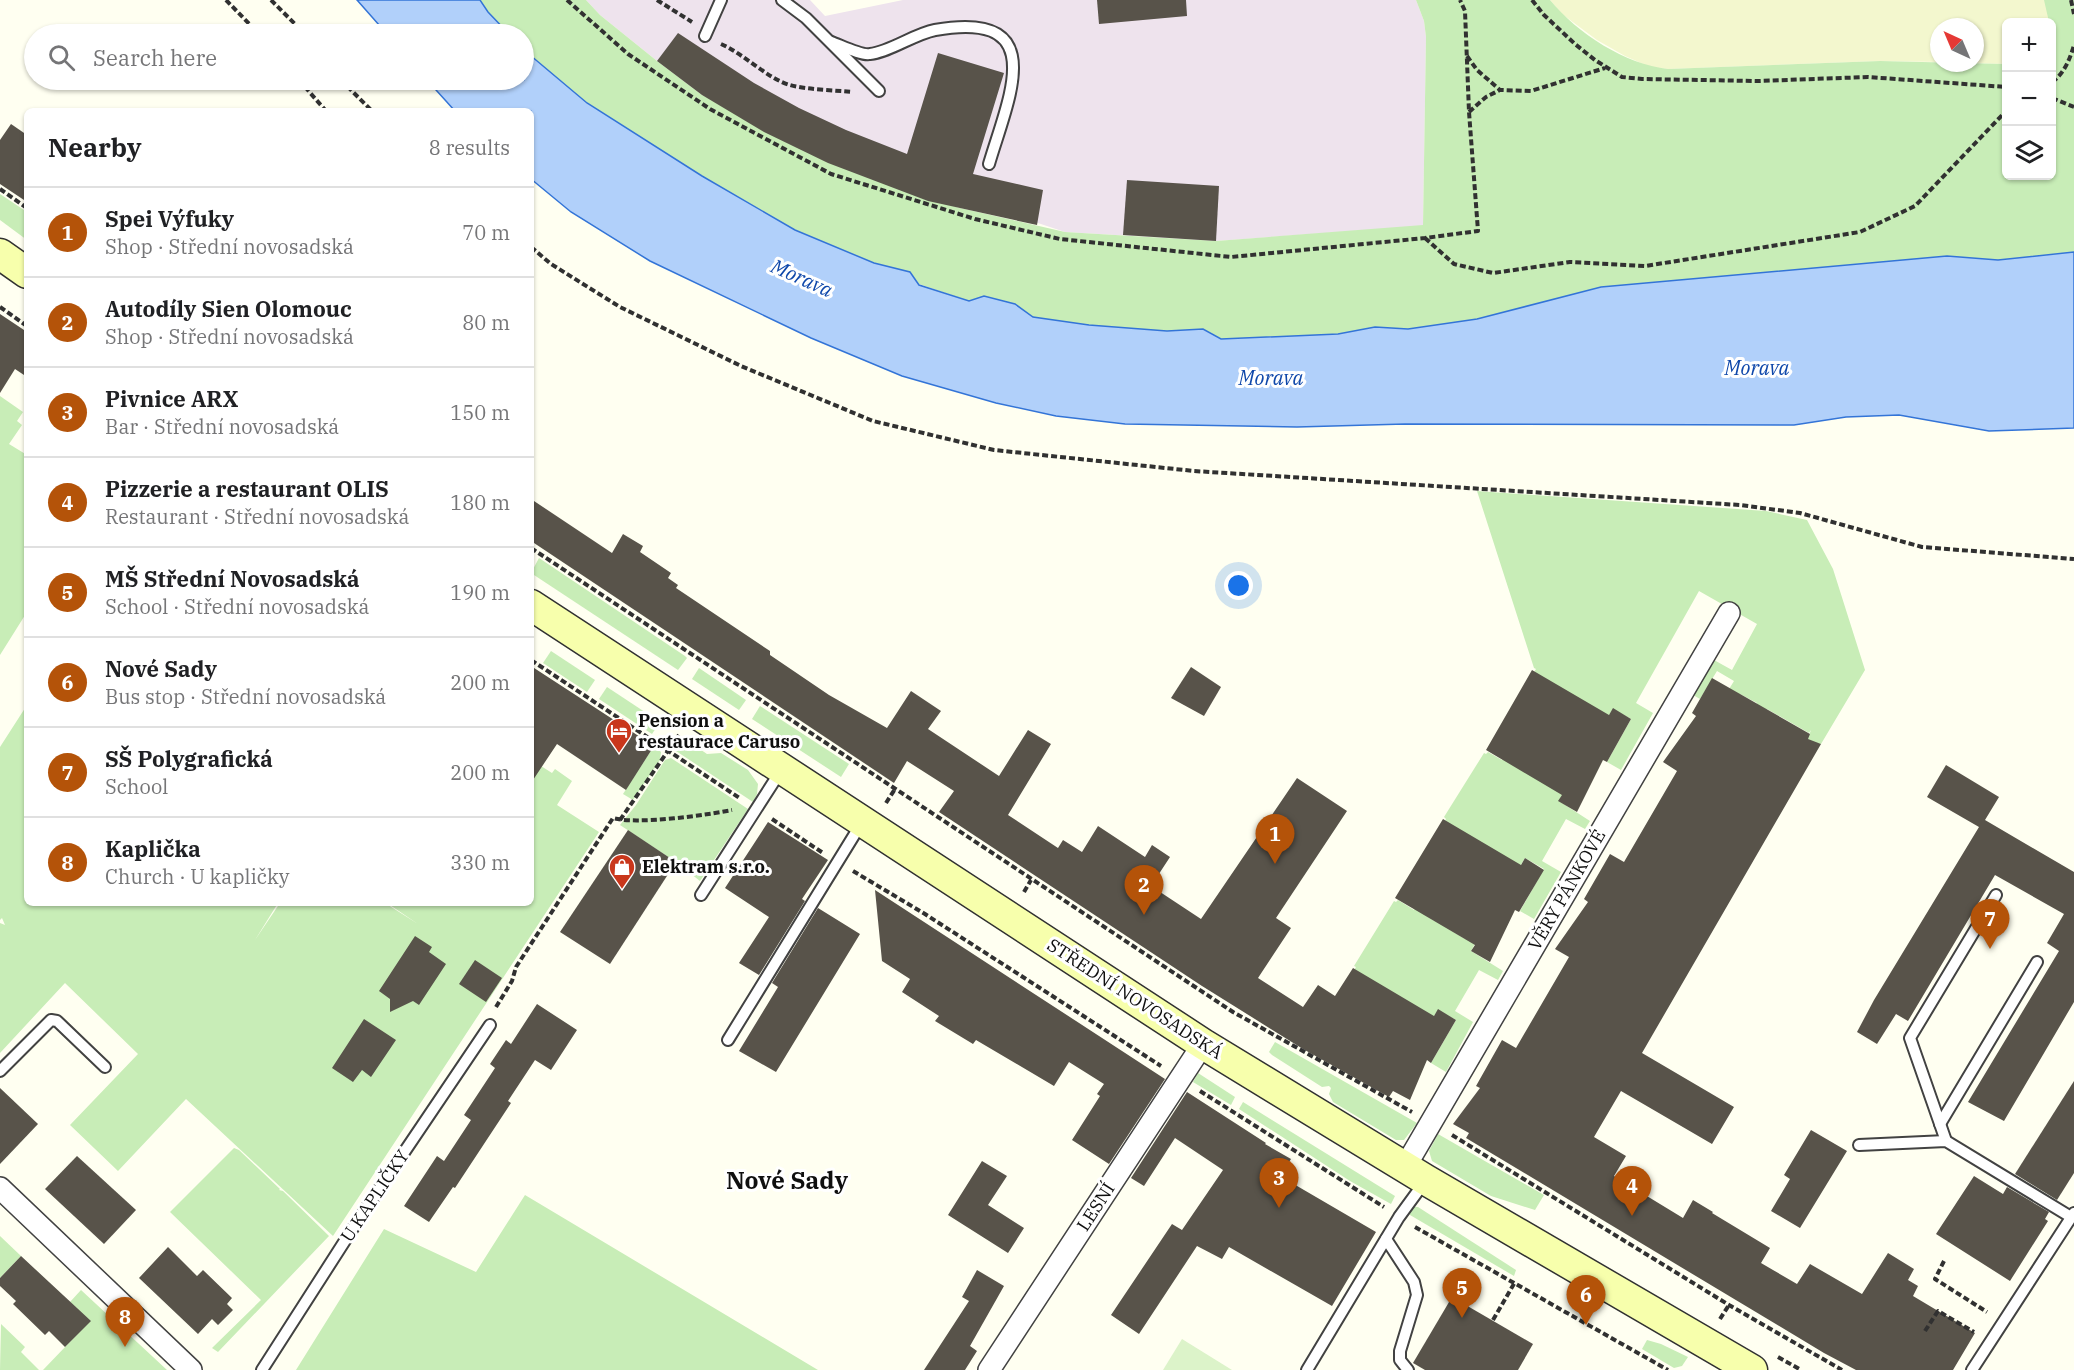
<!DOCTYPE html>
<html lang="en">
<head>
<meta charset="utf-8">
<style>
  :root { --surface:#fff; --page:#f2f2f2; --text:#202124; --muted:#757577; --line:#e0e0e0; --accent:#b45309 }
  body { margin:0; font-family:"IBM Plex Serif",serif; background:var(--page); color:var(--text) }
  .controls { position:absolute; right:18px; top:18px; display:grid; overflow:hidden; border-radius:9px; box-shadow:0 2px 4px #0004 }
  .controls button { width:54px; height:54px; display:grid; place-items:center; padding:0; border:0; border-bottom:2px solid var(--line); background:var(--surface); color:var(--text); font:30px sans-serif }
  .compass { position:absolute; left:1930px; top:18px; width:54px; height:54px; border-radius:50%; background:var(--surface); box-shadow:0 2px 4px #0004; rotate:316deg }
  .you { position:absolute; left:1239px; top:586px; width:21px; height:21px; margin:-15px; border:4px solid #fff; border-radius:50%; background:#1a73e8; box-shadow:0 0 0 9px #1a73e833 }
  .badge { display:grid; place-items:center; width:39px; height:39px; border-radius:50%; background:var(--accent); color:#fff; font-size:20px; font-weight:700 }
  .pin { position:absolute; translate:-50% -50px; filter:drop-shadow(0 2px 3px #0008) }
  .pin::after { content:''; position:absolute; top:32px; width:21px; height:18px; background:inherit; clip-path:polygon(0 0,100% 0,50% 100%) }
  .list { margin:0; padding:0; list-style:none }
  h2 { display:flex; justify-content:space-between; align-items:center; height:78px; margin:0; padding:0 24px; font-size:26px }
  h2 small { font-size:20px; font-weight:400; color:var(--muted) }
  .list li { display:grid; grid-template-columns:39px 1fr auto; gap:18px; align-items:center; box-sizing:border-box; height:90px; padding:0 24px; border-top:2px solid var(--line) }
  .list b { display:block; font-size:22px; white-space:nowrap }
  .list p { margin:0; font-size:20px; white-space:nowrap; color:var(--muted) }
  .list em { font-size:20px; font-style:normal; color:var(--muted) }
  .icon { flex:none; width:33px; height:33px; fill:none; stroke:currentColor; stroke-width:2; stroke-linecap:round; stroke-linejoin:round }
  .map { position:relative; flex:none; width:2074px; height:1370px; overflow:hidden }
  .search { position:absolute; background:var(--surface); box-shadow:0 2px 4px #0004; left:24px; top:24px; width:510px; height:66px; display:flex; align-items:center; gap:15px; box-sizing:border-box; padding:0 21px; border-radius:33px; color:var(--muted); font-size:22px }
  .panel { position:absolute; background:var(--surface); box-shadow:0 2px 4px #0004; left:24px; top:108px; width:510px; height:798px; border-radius:9px }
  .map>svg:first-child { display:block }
</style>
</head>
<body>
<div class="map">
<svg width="2074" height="1370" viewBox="0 0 2074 1370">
  <rect width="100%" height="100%" fill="#fffff1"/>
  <path fill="#eee3ed" d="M586,0H810L825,16L903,0H1416L1424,21L1426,37L1423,226L1216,241L1065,232L920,184L702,95L657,61L600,15Z"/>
  <path fill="#f3f7ce" d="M1550,0H2053L2049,22H2006V64L1972,63H1975V27H1939V62L1880,61L1668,69L1650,67L1625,56L1597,40L1562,14Z"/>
  <g fill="#c8edb7">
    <path d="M480,0H586L600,15L657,61L702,95L956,207L1065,232L1216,241L1423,225L1426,37L1424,21L1416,0H1550C1578,34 1625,64 1668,69L1880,61L2006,64V176H2052V22H2049L2044,0H2074V252L1998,260L1947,256L1601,287L1477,319L1408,329L1375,327L1338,334L1221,339L1203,329L1167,331L1089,325L1033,317L1015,304L984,296L969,301L919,284L910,272L874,263L795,230L702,176L587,103L524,50V34H509L488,12Z"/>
    <path d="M0,194L27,212V240L0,220Z"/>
    <path d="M0,396L23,412L17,421L22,425L9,444L27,455V612L0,655Z"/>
    <path d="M1477,491L1766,511L1807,520L1833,569L1865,670L1821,744L1807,741L1811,730L1809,733L1767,709L1763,715L1754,710L1757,703L1740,694L1736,700L1726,694L1734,681L1717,671L1700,699L1693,695L1714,660L1732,670L1757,624L1699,591L1636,703L1653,713L1621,770L1607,762L1631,719L1613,709L1605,721L1534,672L1536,669L1534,668Z"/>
    <path d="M539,558L685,656L687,658L678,670L531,573Z"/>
    <path d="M551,651L595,680L587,692L543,663Z"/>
    <path d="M699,668L746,700L739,710L692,679Z"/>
    <path d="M607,687L660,722L652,734L599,699Z"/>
    <path d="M27,705V903H278L255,940L280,903H385L418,924L387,903H531V771L541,766L552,773L555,769L572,781L557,805L599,832L333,1236L186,1099L118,1171L70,1125L138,1054L65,983L0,1053V923L5,925L2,918L0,920V747Z"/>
    <path d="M760,706L849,764L841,777L752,719Z"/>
    <path d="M685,739L707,754L721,753L748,770L758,784L757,794L753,802L676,751Z"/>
    <path d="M654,746L661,752L660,760L633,800L623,794Z"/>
    <path d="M1488,752L1502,760L1506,754L1566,788L1559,801L1590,821L1585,829L1566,819L1542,861L1561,872L1534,919L1520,911L1544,869L1525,858L1517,871L1445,821L1446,819L1444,817L1484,753L1486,754Z"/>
    <path d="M671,758L748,809L700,881L676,862L620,825L636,805L665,760Z"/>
    <path d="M1398,900L1414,910L1418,903C1426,919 1436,924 1453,924L1450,930L1465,939L1478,938L1471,951L1503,971L1498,980L1479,970L1455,1011L1473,1022L1446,1072L1431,1063L1456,1020L1438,1010L1430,1022L1354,970L1356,967L1354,966L1394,901L1396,902Z"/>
    <path d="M1275,1042L1417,1123L1404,1140H1396L1333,1102L1329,1094L1331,1088L1329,1086L1322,1087L1272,1055L1269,1052Z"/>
    <path d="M1198,1073L1235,1097L1231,1105L1193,1082Z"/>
    <path d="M1243,1102L1395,1196L1391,1204L1350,1181L1239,1109Z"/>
    <path d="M1438,1134L1544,1195L1535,1210L1491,1196L1432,1161L1429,1151Z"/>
    <path d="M234,1148L239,1150L280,1189L279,1190L283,1191L329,1236L218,1352L212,1348L261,1300L170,1212Z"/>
    <path d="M525,1195L818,1370H296L384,1229L476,1272Z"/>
    <path d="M1414,1207H1418L1516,1270L1514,1276L1410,1215L1409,1213Z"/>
    <path d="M0,1236L21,1256L0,1278Z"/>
    <path d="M81,1290L167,1370H43L90,1321L70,1302Z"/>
    <path d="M1,1324L25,1347L21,1352L39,1370H0Z"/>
    <path d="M1647,1340L1661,1344L1688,1357L1682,1366L1674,1368L1642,1349Z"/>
  </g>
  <path fill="#dcf3c9" d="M1182,1339L1232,1370H1163Z"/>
  <g fill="#b1d0fa" stroke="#3374d7" stroke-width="1.5">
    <path d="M357,0H480L488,12L509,34H387Z"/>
    <path d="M524,50L587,103L702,176L795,230L874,263L910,272L919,285L969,301L984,296L1015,304L1033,317L1089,325L1167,331L1203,329L1221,339L1338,334L1375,327L1408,329L1477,319L1601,287L1947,256L1998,260L2074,252V428L1989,431L1899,415L1846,417L1794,425L1405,424L1297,427L1125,424L1056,416L996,403L902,376L811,338L650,261L571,212L531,179V111H455L427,80H524Z"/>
  </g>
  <g fill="#58534a">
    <path d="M1097,0H1186L1187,16L1099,24Z"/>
    <path d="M678,33L754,83L799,108L846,130L907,154L938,53L1004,73L973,174L1043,190L1037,225L928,201L828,163L764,132L702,95L657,61Z"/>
    <path d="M11,124L27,135V202L0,184V140Z"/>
    <path d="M1127,180L1219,186L1216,241L1123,235Z"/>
    <path d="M0,314L27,332V377L15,369L0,393Z"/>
    <path d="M531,499L612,553L623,534L643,546L640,552L671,573L668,578L678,585L676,588L770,651V655L829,695L887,728L911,691L941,711L928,729L999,776L1028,730L1051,744L1008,815L1058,848L1063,840L1082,852L1098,826L1145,857L1152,845L1170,857L1151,886L1201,919L1297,778L1347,811L1276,918L1291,928L1258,978L1303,1007L1318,985L1335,996L1353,968L1434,1016L1438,1009L1456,1020L1431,1063L1427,1060L1410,1100L1393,1091L1389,1097L1303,1049L1202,986L939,812L954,791L907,761L894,783L531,541Z"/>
    <path d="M531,666L654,746L626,790L557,744L531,783Z"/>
    <path d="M1191,667L1221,687L1204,716L1171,698Z"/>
    <path d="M1532,670L1609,715L1613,708L1631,719L1607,762L1603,760L1577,812L1558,801L1562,795L1486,750Z"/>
    <path d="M1712,678L1810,734L1808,739L1821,744L1642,1053L1734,1107L1712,1144L1621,1091L1594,1137L1626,1156L1614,1176L1683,1218L1693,1200L1713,1212L1712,1213L1770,1248L1761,1263L1797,1284L1810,1264L1862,1294L1888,1253L1914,1269L1908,1280L1918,1286L1913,1296L1975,1333L1953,1370H1856L1824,1353L1466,1138L1469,1133L1453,1124L1480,1088L1476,1086L1502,1040L1516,1048L1569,957L1555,949L1588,902L1584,899L1610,854L1624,862L1677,771L1663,762L1696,716L1692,713Z"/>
    <path d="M1946,765L1999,797L1985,820L2074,872V1002L2004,1121L1968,1102L2059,951L2047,943L2064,914L1995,875L1908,1021L1896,1014L1877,1044L1857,1032L1874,1000L1979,827L1927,797Z"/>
    <path d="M1443,819L1521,865L1525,858L1544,870L1519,912L1515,910L1490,962L1471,951L1475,945L1395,898Z"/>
    <path d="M768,822L828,860L802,899L805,901L759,975L739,963L769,917L725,888Z"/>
    <path d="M628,830L676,862L610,964L560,932Z"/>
    <path d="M875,890L1165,1079L1109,1164L1072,1140L1100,1096L1097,1094L1104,1084L1069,1062L1054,1086L976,1040L973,1044L935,1021L939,1016L902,992L910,979L882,961Z"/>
    <path d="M818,908L860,934L776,1072L739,1051L778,987L772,983Z"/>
    <path d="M415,936L432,947L429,952L446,964L419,1005L413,1001L390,1012V999L379,991Z"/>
    <path d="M475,960L502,978L486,1002L459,984Z"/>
    <path d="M537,1004L577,1030L551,1070L535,1060L508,1101L511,1103L455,1188L453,1187L429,1222L404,1206L437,1156L444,1161L471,1120L464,1115L495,1068L490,1064L506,1040L511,1044Z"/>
    <path d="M364,1019L396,1040L371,1077L362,1070L353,1082L332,1068Z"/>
    <path d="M2074,1081V1173L2057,1200L2015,1174Z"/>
    <path d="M0,1088L38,1124L0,1164Z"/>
    <path d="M1187,1092L1266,1143L1265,1144L1291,1159L1280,1176L1376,1232L1332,1306L1229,1247L1222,1259L1197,1246L1139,1334L1111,1315L1172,1224L1182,1230L1223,1170L1175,1138L1144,1186L1131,1178Z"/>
    <path d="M1811,1130L1847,1151L1800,1228L1771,1211L1790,1179L1784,1175Z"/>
    <path d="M77,1156L136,1210L104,1244L45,1189Z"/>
    <path d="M982,1161L1007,1176L988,1205L1024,1228L1008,1253L948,1215Z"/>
    <path d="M1974,1176L2003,1194L2007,1187L2049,1212L2045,1219L2048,1221L2010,1281L1936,1234Z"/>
    <path d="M168,1247L197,1276L203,1270L232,1298L227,1304L233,1310L218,1325L212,1319L198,1334L139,1278Z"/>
    <path d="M21,1256L91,1321L65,1347L49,1331L45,1335L13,1304L16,1301L0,1286V1278Z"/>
    <path d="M977,1270L1004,1286L970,1346L977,1351L965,1370H924L969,1301L962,1297Z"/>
    <path d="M1452,1297L1533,1344L1518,1370H1425L1413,1363Z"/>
  </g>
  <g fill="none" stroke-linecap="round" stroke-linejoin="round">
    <g stroke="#424242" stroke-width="14">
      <g id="lane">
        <path d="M782,0L806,18L879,91"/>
        <path d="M705,36L721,0"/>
        <path d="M831,42C840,45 862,56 870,54C890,52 914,34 935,30C1052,9 1008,99 989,164"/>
        <path d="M701,895L780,772"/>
        <path d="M728,1040L861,824"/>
        <path d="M0,1071L51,1020L57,1021L105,1067"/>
        <path d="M1940,1124L2037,962"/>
        <path d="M1946,1141L1910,1038L1996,895"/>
        <path d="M1859,1145L1946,1141L2071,1217"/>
        <path d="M1386,1239L1414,1282L1417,1295L1400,1351V1360L1408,1370"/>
        <path d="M262,1370L355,1225L490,1025"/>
        <path d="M1307,1370L1399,1217L1426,1180"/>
        <path d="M1972,1370L2074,1213"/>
      </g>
    </g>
    <g stroke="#424242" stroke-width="24">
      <g id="street">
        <path d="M1405,1167L1729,613"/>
        <path d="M0,1188L191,1370"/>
        <path d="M989,1370L1203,1044"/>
      </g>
    </g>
    <g stroke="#313131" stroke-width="33">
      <g id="secondary">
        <path d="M0,254L27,273"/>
        <path d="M531,605L1203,1044L1426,1180L1752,1370"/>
      </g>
    </g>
    <g stroke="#313131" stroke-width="4" stroke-dasharray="6 3" stroke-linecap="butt">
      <path d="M226,0L259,34"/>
      <path d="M271,0L305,34"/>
      <path d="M567,0L628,54L710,109L831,174L975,219L1060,239L1231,257L1425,238L1478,231L1469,112L1465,11L1460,0"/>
      <path d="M657,0L692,22"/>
      <path d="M1532,0L1544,15L1575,44L1595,60L1622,77L1642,79L1758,81L1868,77L2006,87"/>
      <path d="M2071,0L2074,14"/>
      <path d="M721,44C744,54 768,79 790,85C809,90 832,90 852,92"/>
      <path d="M1467,56L1477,70L1500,90"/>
      <path d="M299,80L326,111"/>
      <path d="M341,80L372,111"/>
      <path d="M2052,82C2064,74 2070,59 2074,45"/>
      <path d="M2052,98L2074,107"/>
      <path d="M1469,112L1486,97L1500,90L1531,91L1605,68"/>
      <path d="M0,189L27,208"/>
      <path d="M1425,238L1454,264L1493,273L1570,262L1645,266L1860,232L1915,206L2006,111"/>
      <path d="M531,247L551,264L620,307L741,366L873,421L994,450L1194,471L1740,505L1800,513L1922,547L2074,559"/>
      <path d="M0,307L27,326"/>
      <path d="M531,548L1233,1012L1412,1112"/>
      <path d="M531,660L741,799"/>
      <path d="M886,803L895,789"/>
      <path d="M772,819L823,853"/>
      <path d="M620,820L679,735"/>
      <path d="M853,871L925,914L1161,1066"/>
      <path d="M1024,892L1031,880"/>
      <path d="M496,1007L512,981L516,967L613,818C635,825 708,815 732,810"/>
      <path d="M1200,1091L1384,1207"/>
      <path d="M1452,1135L1729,1305L1842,1370"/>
      <path d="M1415,1227L1668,1370"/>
      <path d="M1944,1261L1935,1279L1987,1312"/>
      <path d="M1720,1319L1729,1305"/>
      <path d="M1493,1320L1515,1282"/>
      <path d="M1925,1331L1938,1311L1974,1332"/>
      <path d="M1778,1357L1801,1370"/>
    </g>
    <use href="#lane" stroke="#fff" stroke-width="10"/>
    <use href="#street" stroke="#fff" stroke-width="21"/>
    <use href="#secondary" stroke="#f7ffac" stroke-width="30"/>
  </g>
  <defs>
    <g id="hotel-pin" transform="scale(1.35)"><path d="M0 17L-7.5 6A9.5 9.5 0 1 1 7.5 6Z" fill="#c9371c" stroke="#fff"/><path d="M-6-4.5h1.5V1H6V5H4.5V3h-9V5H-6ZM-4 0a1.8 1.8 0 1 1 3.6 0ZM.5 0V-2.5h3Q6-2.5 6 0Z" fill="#fff"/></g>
    <g id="shop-pin" transform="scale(1.35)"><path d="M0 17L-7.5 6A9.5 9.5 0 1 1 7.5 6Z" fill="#c9371c" stroke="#fff"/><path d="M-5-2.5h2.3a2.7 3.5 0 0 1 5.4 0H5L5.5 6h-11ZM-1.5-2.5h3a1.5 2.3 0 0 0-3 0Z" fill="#fff"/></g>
  </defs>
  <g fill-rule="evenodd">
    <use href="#hotel-pin" x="619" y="731"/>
    <use href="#shop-pin" x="622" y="867"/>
  </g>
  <g text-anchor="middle" stroke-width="6" stroke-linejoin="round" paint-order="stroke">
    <g font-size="18" font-weight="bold" fill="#0f0f0f" stroke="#fff" text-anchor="start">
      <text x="638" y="727">Pension a<tspan x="638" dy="21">restaurace Caruso</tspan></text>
      <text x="642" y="873">Elektram s.r.o.</text>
    </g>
    <g font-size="18" fill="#0f0f0f" stroke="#fff">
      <text transform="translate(1567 890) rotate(-60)" y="6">VĚRY PÁNKOVÉ</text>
      <text transform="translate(1135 999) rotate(33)" y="6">STŘEDNÍ NOVOSADSKÁ</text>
      <text transform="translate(375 1196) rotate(-56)" y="6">U KAPLIČKY</text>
      <text transform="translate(1096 1207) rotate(-57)" y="6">LESNÍ</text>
    </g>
    <g font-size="20" font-style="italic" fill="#0e47aa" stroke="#fff">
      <text transform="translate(802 278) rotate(24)" y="7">Morava</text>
      <text x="1757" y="375">Morava</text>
      <text x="1271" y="385">Morava</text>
    </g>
    <g font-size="24" font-weight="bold" fill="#0f0f0f" stroke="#fff">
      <text x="787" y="1189">Nové Sady</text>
    </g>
  </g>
</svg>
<div class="controls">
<button>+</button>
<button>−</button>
<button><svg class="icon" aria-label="layers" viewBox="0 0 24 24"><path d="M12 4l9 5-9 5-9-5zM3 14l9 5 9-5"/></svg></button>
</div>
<svg class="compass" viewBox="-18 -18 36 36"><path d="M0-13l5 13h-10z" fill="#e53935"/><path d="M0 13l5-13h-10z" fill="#757577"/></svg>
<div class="you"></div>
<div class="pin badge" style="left:1275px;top:864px">1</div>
<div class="pin badge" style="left:1144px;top:915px">2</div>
<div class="pin badge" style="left:1279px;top:1208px">3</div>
<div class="pin badge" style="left:1632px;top:1216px">4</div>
<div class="pin badge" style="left:1462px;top:1318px">5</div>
<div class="pin badge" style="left:1586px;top:1325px">6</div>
<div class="pin badge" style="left:1990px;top:949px">7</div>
<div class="pin badge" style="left:125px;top:1347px">8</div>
<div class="search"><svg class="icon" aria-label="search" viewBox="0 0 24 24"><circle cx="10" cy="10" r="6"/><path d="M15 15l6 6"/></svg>Search here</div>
<section class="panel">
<h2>Nearby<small>8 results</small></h2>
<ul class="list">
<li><span class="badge">1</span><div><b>Spei Výfuky</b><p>Shop · Střední novosadská</p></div><em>70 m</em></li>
<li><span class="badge">2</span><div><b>Autodíly Sien Olomouc</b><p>Shop · Střední novosadská</p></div><em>80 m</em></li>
<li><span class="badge">3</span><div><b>Pivnice ARX</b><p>Bar · Střední novosadská</p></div><em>150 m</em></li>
<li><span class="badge">4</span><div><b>Pizzerie a restaurant OLIS</b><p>Restaurant · Střední novosadská</p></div><em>180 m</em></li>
<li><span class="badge">5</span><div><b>MŠ Střední Novosadská</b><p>School · Střední novosadská</p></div><em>190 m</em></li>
<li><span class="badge">6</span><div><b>Nové Sady</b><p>Bus stop · Střední novosadská</p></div><em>200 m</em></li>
<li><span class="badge">7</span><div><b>SŠ Polygrafická</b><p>School</p></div><em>200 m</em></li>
<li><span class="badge">8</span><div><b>Kaplička</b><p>Church · U kapličky</p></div><em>330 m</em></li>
</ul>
</section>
</div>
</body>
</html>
